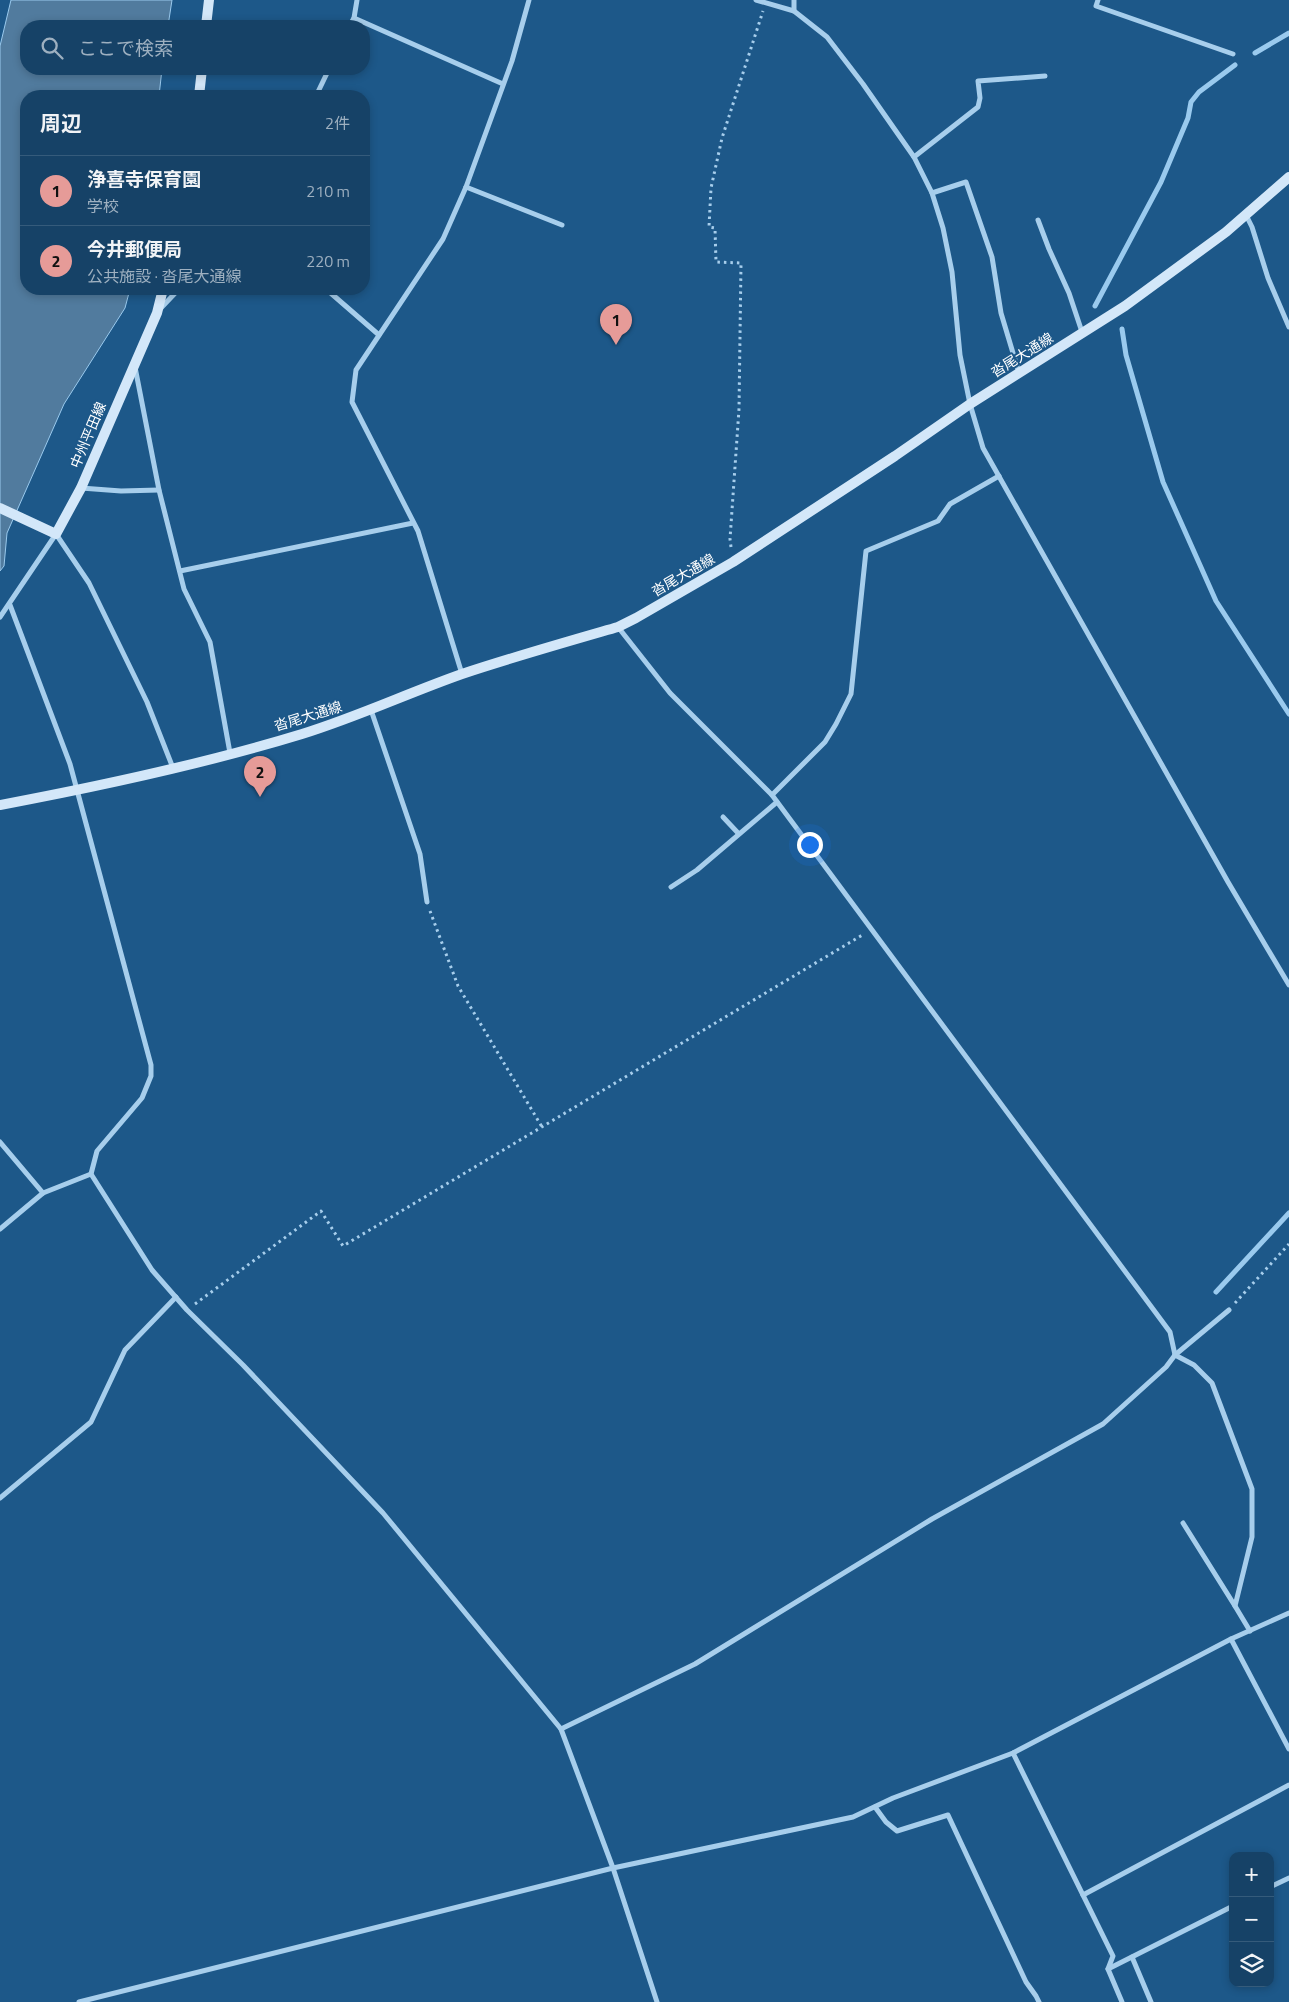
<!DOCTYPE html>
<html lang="ja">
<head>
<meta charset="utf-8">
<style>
  :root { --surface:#164267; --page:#234d70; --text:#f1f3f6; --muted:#9eb0c0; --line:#355b7b; --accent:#e69b98 }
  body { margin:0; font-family:"Titillium Web","Noto Sans JP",sans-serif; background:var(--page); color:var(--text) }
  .controls { position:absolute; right:15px; bottom:15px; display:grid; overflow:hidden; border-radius:10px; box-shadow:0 2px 8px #0003 }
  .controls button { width:45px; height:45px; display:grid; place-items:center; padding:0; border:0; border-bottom:1px solid var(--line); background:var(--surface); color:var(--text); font:25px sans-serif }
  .you { position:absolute; left:809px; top:844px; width:18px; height:18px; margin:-12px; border:4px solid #fff; border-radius:50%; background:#1a73e8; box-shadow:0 0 0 8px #1a73e833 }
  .badge { display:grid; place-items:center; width:32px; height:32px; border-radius:50%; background:var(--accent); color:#111; font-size:16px; font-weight:700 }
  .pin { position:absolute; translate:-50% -41px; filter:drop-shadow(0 1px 2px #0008) }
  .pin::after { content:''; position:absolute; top:26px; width:18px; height:15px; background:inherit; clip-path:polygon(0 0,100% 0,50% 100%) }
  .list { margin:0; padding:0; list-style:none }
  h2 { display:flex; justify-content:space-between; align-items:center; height:65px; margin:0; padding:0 20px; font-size:21px }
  h2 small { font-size:16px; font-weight:400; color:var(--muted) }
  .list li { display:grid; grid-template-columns:32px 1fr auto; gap:15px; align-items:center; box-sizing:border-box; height:70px; padding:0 20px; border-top:1px solid var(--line) }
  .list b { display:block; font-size:19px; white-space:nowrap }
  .list p { margin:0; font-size:16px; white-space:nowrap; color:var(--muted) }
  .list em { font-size:16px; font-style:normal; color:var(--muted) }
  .icon { flex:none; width:28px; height:28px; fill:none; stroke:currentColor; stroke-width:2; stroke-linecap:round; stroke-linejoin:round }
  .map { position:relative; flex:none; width:1289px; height:2002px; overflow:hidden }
  .search { position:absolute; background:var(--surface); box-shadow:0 2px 8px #0003; left:20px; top:20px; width:350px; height:55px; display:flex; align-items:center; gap:12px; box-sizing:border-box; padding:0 18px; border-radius:20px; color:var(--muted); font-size:19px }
  .panel { position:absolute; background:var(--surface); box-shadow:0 2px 8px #0003; left:20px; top:90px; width:350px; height:205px; border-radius:20px }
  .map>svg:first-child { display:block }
</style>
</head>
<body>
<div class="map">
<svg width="1289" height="2002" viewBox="0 0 1289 2002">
  <rect width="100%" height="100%" fill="#1d5889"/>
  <path fill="#517b9e" stroke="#9acaee" d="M11,0H172L168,26H26V69H162L159,96H26V289H130L125,308L64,404L7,533L4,566L0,571V46Z"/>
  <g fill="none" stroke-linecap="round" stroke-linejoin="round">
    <g stroke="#9acaee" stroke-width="5">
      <path d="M1255,53L1289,33"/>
      <path d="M1095,306L1161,182L1188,118L1191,102L1199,92L1235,65"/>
      <path d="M1122,329L1126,355L1163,482L1216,601L1289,714"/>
      <path d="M1216,1292L1289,1213"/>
    </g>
    <g stroke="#a7ceec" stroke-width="3" stroke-dasharray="2.5 4" stroke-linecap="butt">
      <path d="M731,547L730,539L739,409L741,263L716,262L715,228L709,227L711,188L722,138L763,11"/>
      <path d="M430,911L458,986L542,1127"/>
      <path d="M1235,1303L1289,1244"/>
      <path d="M195,1304L321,1211L343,1246L864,934"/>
    </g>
    <g stroke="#a7ceec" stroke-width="5">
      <path d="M756,0L794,11L827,37L863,84L914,157L932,193L943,228L952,272L960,355L970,404L983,448L1228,882L1289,985"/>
      <path d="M794,0V11"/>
      <path d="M1098,0L1096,6L1233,54"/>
      <path d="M354,18L503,84"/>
      <path d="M349,26L354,18L357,0"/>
      <path d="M316,96L329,69"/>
      <path d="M914,157L978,107L980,98L978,81L1045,76"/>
      <path d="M466,187L562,225"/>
      <path d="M932,193L966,182L992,257L1001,313L1019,373"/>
      <path d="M1246,215L1252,227L1268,278L1289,327"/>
      <path d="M1038,220L1049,249L1069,293L1082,332"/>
      <path d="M326,289L379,335"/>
      <path d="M160,309L179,289"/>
      <path d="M135,367L159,490L184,589L210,642L230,753"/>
      <path d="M81,488L121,491L159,490"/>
      <path d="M180,571L413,523"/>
      <path d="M10,605L70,764L151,1065V1076L142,1098L97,1151L91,1174L152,1270L187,1310L243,1365L383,1513L561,1729L613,1868L657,2002"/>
      <path d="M0,617L56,534L89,583L147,702L173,768"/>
      <path d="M618,627L670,693L772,795L1170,1332L1175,1355"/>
      <path d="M462,674L418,531L352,402L356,370L443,239L466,187L512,61L529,0"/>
      <path d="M371,710L420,854L427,902"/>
      <path d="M772,795L825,742L836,724L851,694L866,551L938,521L950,504L999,476"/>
      <path d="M723,817L738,833"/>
      <path d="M671,887L697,870L777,802"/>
      <path d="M0,1142L43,1193"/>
      <path d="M0,1229L43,1193L91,1174"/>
      <path d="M1175,1355L1194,1365L1212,1383L1252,1489V1537L1235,1606L1250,1631"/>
      <path d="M0,1498L91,1422L125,1350L176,1297"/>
      <path d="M1183,1523L1235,1606"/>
      <path d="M1231,1639L1289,1749"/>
      <path d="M561,1729L695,1664L932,1519L1103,1424L1166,1367L1175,1355L1229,1310"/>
      <path d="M1013,1753L1113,1956L1108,1969L1122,2002"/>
      <path d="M875,1807L886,1822L897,1831L948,1815L1026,1982L1036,1996L1039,2002"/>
      <path d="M1270,1887L1289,1878"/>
      <path d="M1083,1895L1289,1785"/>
      <path d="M1132,1957L1151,2002"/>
      <path d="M1108,1969L1233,1906"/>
      <path d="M79,2002L613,1868L853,1817L893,1798L1013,1753L1231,1639L1289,1613"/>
    </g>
    <g stroke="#d3e7f9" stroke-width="10">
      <path d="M206,26L209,0"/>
      <path d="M199,96L202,69"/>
      <path d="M0,508L56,534L81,488L157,313L163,289"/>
      <path d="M0,805C101,786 204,764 302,734C357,717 408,693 462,674C513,657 566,642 618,627L636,618L733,562L895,456L970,404L1125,306L1226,232L1289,177"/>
    </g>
  </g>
  <g text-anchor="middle" stroke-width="4" stroke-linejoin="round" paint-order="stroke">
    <g font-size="14" fill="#fff" stroke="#1d5889">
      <text transform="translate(1022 355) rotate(-32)" y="5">沓尾大通線</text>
      <text transform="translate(88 435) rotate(-67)" y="5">中州平田線</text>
      <text transform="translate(683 575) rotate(-30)" y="5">沓尾大通線</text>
      <text transform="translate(308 716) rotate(-17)" y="5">沓尾大通線</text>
    </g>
  </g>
</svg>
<div class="controls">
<button>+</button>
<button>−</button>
<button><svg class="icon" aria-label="layers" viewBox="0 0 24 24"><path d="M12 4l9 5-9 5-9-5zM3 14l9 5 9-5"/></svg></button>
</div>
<div class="you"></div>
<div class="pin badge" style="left:616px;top:345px">1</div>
<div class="pin badge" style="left:260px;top:797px">2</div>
<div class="search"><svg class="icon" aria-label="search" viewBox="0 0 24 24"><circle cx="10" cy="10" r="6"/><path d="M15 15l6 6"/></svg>ここで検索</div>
<section class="panel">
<h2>周辺<small>2件</small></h2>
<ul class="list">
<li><span class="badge">1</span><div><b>浄喜寺保育園</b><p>学校</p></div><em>210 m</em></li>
<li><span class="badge">2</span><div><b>今井郵便局</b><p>公共施設 · 沓尾大通線</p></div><em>220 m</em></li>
</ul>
</section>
</div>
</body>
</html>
